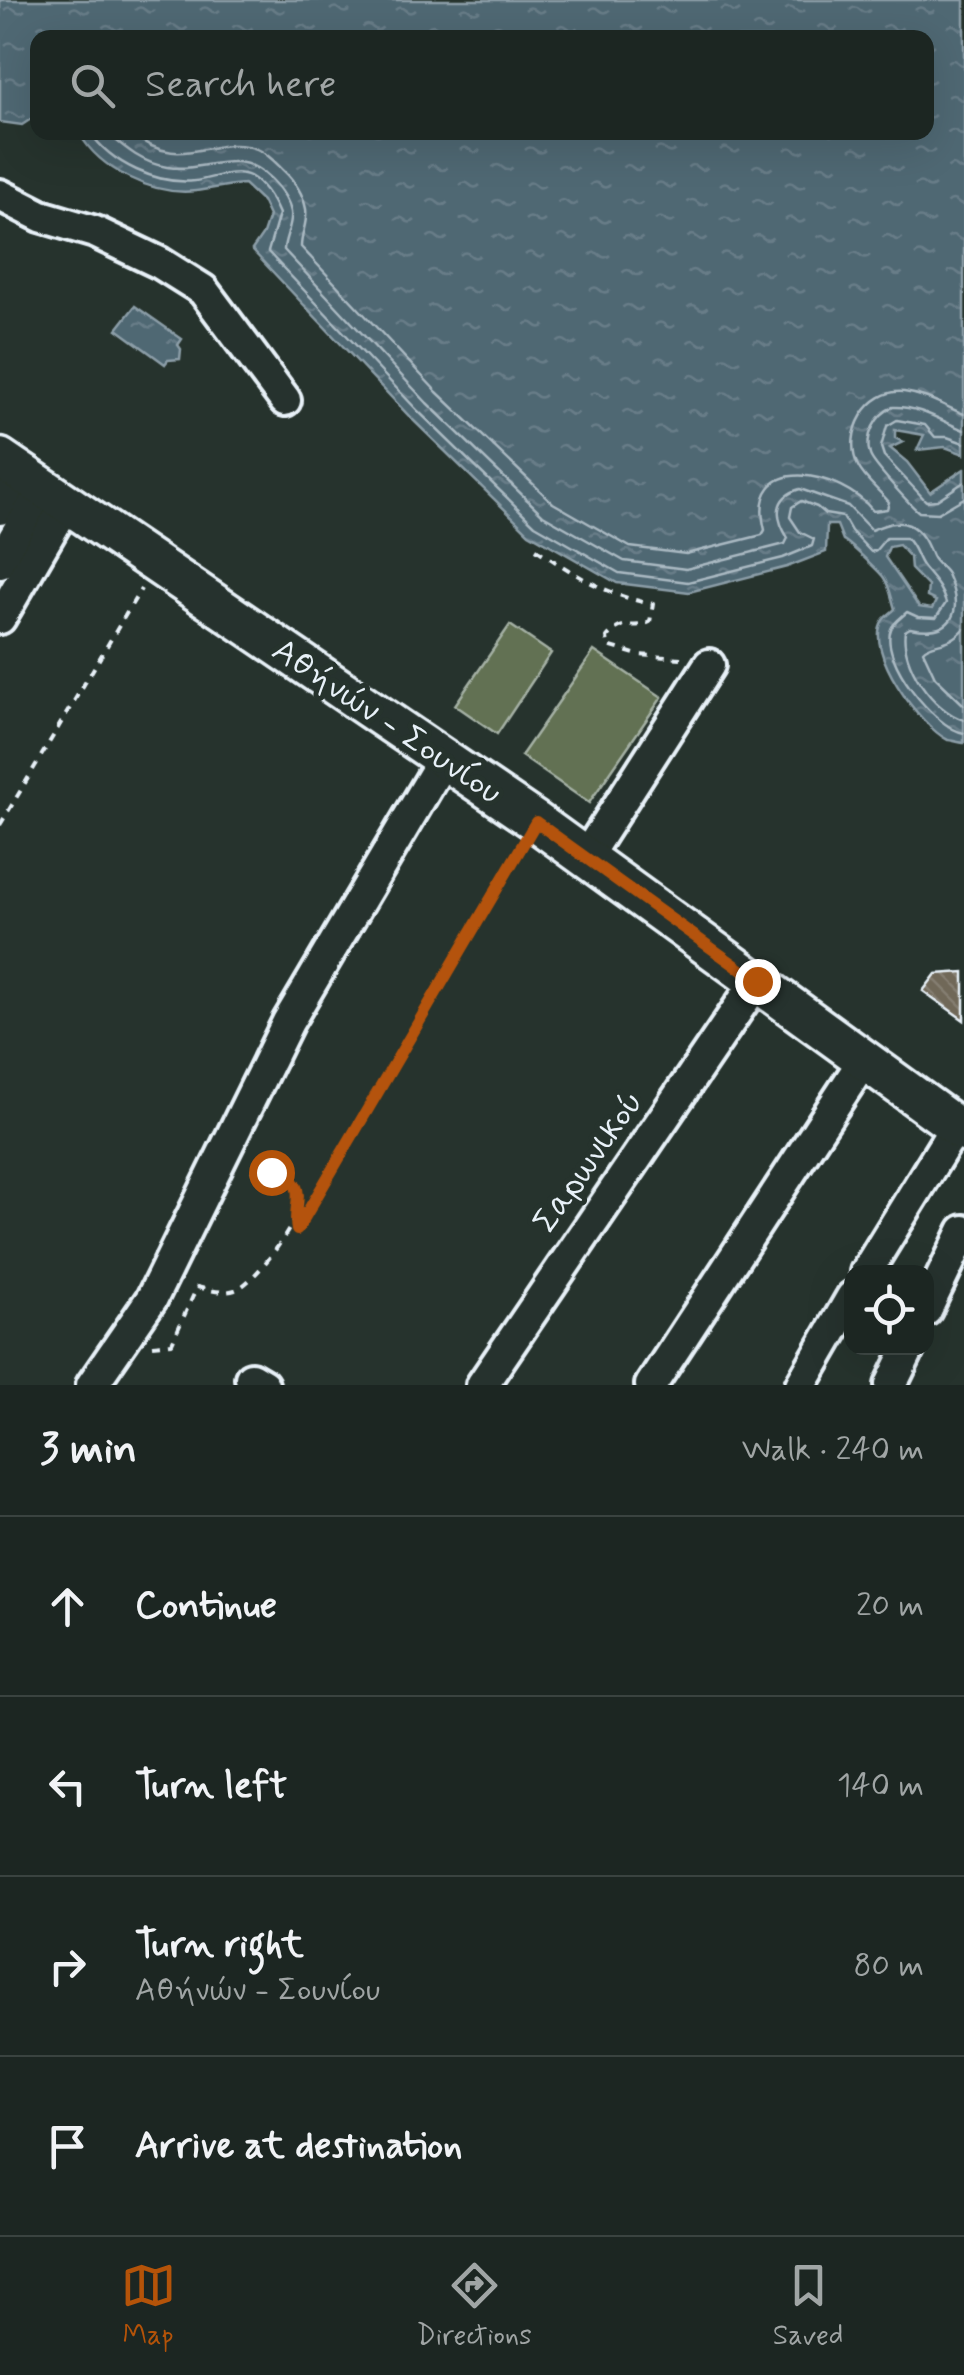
<!DOCTYPE html>
<html lang="en">
<head>
<meta charset="utf-8">
<style>
  :root { --surface:#1c2622; --page:#252e2a; --text:#f1f3f6; --muted:#a0a5a5; --line:#3a4340; --accent:#b45309 }
  body { margin:0; font-family:Mynerve,sans-serif; background:var(--page); color:var(--text) }
  .controls { position:absolute; right:30px; bottom:30px; display:grid; overflow:hidden; border-radius:20px; box-shadow:0 10px 40px #0002 }
  .controls button { width:90px; height:90px; display:grid; place-items:center; padding:0; border:0; border-bottom:2px solid var(--line); background:var(--surface); color:var(--text); font:50px sans-serif }
  .stop { position:absolute; width:30px; height:30px; margin:-22px; border:8px solid #b45309; border-radius:50%; background:#fff }
  .stop.end { background:#b45309; border-color:#fff; box-shadow:0 2px 10px #0008 }
  .list { margin:0; padding:0; list-style:none }
  h2 { display:flex; justify-content:space-between; align-items:center; height:130px; margin:0; padding:0 40px; font-size:42px }
  h2 small { font-size:32px; font-weight:400; color:var(--muted) }
  .list li { display:grid; grid-template-columns:65px 1fr auto; gap:30px; align-items:center; box-sizing:border-box; height:180px; padding:0 40px; border-top:2px solid var(--line) }
  .list b { display:block; font-size:38px; white-space:nowrap }
  .list p { margin:0; font-size:32px; white-space:nowrap; color:var(--muted) }
  .list em { font-size:32px; font-style:normal; color:var(--muted) }
  .icon { flex:none; width:55px; height:55px; fill:none; stroke:currentColor; stroke-width:2; stroke-linecap:round; stroke-linejoin:round }
  .map { position:relative; flex:none; width:964px; height:1385px; overflow:hidden }
  .search { position:absolute; background:var(--surface); box-shadow:0 10px 40px #0002; left:30px; right:30px; top:30px; height:110px; display:flex; align-items:center; gap:25px; box-sizing:border-box; padding:0 35px; border-radius:20px; color:var(--muted); font-size:38px }
  .sheet { height:850px; background:var(--surface) }
  nav { display:flex; justify-content:space-around; align-items:center; box-sizing:border-box; height:140px; border-top:2px solid var(--line); background:var(--surface); font-size:28px; color:var(--muted) }
  nav a { display:grid; justify-items:center; gap:5px }
  nav .on { color:var(--accent) }
  .map>svg:first-child { display:block }
</style>
</head>
<body>
<div class="map">
<svg width="964" height="1385" viewBox="0 0 964 1385">
  <defs>
    <pattern id="water-ripples" width="26" height="14" patternUnits="userSpaceOnUse" patternTransform="scale(2.5)"><rect width="26" height="14" fill="#4f6773"/><path d="M2 4q2-2 4 0t4 0M15 11q2-2 4 0t4 0" fill="none" stroke="#687d88"/></pattern>
    <pattern id="building-back-hatch" width="6" height="6" patternUnits="userSpaceOnUse" patternTransform="scale(2.5)"><rect width="6" height="6" fill="#706858"/><path d="M-1 5l2 2M0 0l6 6M5-1l2 2" fill="none" stroke="#847e71"/></pattern>
  </defs>
  <rect width="100%" height="100%" fill="#26332d"/>
  <filter id="ink" filterUnits="userSpaceOnUse"><feTurbulence type="fractalNoise" baseFrequency=".01" numOctaves="2"/><feDisplacementMap in="SourceGraphic" scale="20" xChannelSelector="R" yChannelSelector="G"/><feConvolveMatrix kernelMatrix="1 2 1 2 8 2 1 2 1" color-interpolation-filters="sRGB"/></filter>
  <g filter="url(#ink)">
    <g fill="#627152" stroke="#a5b1a5" stroke-width="2.5">
      <path d="M510,625L551,653L497,734L455,705Z"/>
      <path d="M594,651L662,697L589,803L521,756Z"/>
    </g>
    <g fill="url(#water-ripples)" stroke="#8c9ea8" stroke-width="2.5" fill-rule="evenodd">
      <path d="M0,0H964V454L945,447L917,450L924,435L895,430V438L903,442L890,448L907,462L930,492L964,469V743C963,743 949,740 948,740C921,727 863,650 883,620C886,616 891,613 895,609C892,600 890,587 884,578C881,573 848,542 843,540L837,525H827L826,552L787,567L689,592L617,583L529,533L411,418L252,250L263,234L269,216L262,201L244,184C227,185 212,189 196,191C153,196 100,170 79,133L926,132V38H38L37,115L22,125L0,122ZM899,545L910,557L911,569L928,586L927,597L936,601L932,609L919,607L885,557L889,547Z"/>
      <path d="M135,306L182,339L178,345L181,349L180,359L168,360L165,364L117,329Z"/>
    </g>
    <g fill="none" stroke-linecap="round" stroke-linejoin="round">
      <g stroke="#abbac3" stroke-width="2.5">
        <path d="M90,132C111,164 158,185 195,181C211,179 235,168 250,176C264,184 273,200 279,214L268,252L418,411L535,525L619,573L688,582L783,558L812,546L814,539L800,532L790,517L792,507L801,501L817,507L825,514L843,517L851,531L871,552L876,550L886,538H906C916,548 916,558 923,567C934,581 940,585 946,603L936,618L918,617L907,612C903,616 893,623 891,629C879,659 935,728 964,733"/>
        <path d="M106,132C125,148 142,163 167,167C210,173 236,145 271,179C280,188 289,200 291,212C293,225 284,238 284,250L427,403L543,515L624,561L686,569L785,544L788,538C775,518 773,497 800,489L848,506L871,530C882,526 896,519 909,525C922,531 927,544 932,556C935,563 943,567 947,574C964,611 954,637 910,628L905,631C900,663 933,711 964,720"/>
        <path d="M130,132C181,176 214,132 257,149C267,153 274,161 282,169C293,179 303,193 306,209C308,222 301,234 301,247L437,392L553,503L630,547L686,554L762,535L765,530C745,450 842,471 873,511L887,509L889,502C879,490 864,479 858,466C842,434 868,388 904,392C927,395 944,406 964,414"/>
        <path d="M964,430C941,421 920,406 893,407C876,414 864,437 870,455C872,463 911,506 919,512L938,513L964,498"/>
        <path d="M964,443L947,437H935L925,425L897,420L887,426L881,447L884,456L926,501L937,500L964,482"/>
        <path d="M964,629C949,647 932,641 923,651L935,677L964,705"/>
      </g>
    </g>
    <path fill="url(#building-back-hatch)" stroke="#e8f1f8" stroke-width="2.5" d="M964,972V1020L923,991L936,974Z"/>
    <g fill="none" stroke-linecap="round" stroke-linejoin="round">
      <g stroke="#e8f1f8" stroke-width="38">
        <g id="minor">
          <path d="M0,195L41,216L95,232L160,263L203,290L285,400"/>
          <path d="M0,509L22,473"/>
          <path d="M0,562L44,487"/>
          <path d="M0,618L67,503"/>
          <path d="M585,858L709,665"/>
          <path d="M866,1272L956,1126"/>
          <path d="M926,1310L964,1231"/>
          <path d="M251,1378L263,1385"/>
          <path d="M92,1385L152,1298L288,1022L444,758"/>
          <path d="M482,1385L757,981"/>
          <path d="M651,1385L864,1060"/>
          <path d="M801,1385L852,1297"/>
          <path d="M891,1385L909,1348"/>
        </g>
      </g>
      <g stroke="#e8f1f8" stroke-width="45">
        <path id="major" d="M0,458L535,821L964,1132"/>
      </g>
      <g stroke="#e8f1f8" stroke-width="4" stroke-dasharray="8 8" stroke-linecap="butt">
        <path d="M536,549C574,574 607,596 653,604L650,622C632,631 625,617 607,637L608,646L638,655L681,658"/>
        <path d="M0,825L141,589"/>
        <path d="M295,1220L297,1230L521,846"/>
        <path d="M153,1345L172,1343L197,1287C209,1290 223,1294 235,1290C255,1283 297,1224 300,1204C301,1193 295,1185 288,1177L244,1170"/>
      </g>
      <use href="#minor" stroke="#26332d" stroke-width="30"/>
      <use href="#major" stroke="#26332d" stroke-width="38"/>
    </g>
  </g>
  <g fill="none" stroke-linecap="round" stroke-linejoin="round" filter="url(#ink)">
    <path stroke="#b45309" stroke-width="12" d="M271,1172C314,1183 291,1201 297,1230L536,822L757,981"/>
  </g>
  <g text-anchor="middle" stroke-width="10" stroke-linejoin="round" paint-order="stroke">
    <g font-size="35" fill="#e8f1f8" stroke="#26332d">
      <text transform="translate(388 720) rotate(34)" y="12">Αθήνών - Σουνίου</text>
      <text transform="translate(587 1161) rotate(-55)" y="12">Σαρωνικού</text>
    </g>
  </g>
</svg>
<div class="controls">
<button><svg class="icon" aria-label="locate" viewBox="0 0 24 24"><circle cx="12" cy="12" r="6"/><path d="M12 2v4M12 18v4M2 12h4M18 12h4"/></svg></button>
</div>
<div class="stop" style="left:271px;top:1172px"></div>
<div class="stop end" style="left:757px;top:981px"></div>
<div class="search"><svg class="icon" aria-label="search" viewBox="0 0 24 24"><circle cx="10" cy="10" r="6"/><path d="M15 15l6 6"/></svg>Search here</div>
</div>
<section class="sheet">
<h2>3 min<small>Walk · 240 m</small></h2>
<ul class="list">
<li><svg class="icon" aria-label="ahead" viewBox="0 0 24 24"><path d="M12 20V5M6 11l6-6 6 6"/></svg><div><b>Continue</b></div><em>20 m</em></li>
<li><svg class="icon" aria-label="left" viewBox="0 0 24 24"><path d="M17 20v-9H6M10 6l-5 5 5 5"/></svg><div><b>Turn left</b></div><em>140 m</em></li>
<li><svg class="icon" aria-label="right" viewBox="0 0 24 24"><path d="M7 20v-9h11M14 6l5 5-5 5"/></svg><div><b>Turn right</b><p>Αθήνών - Σουνίου</p></div><em>80 m</em></li>
<li><svg class="icon" aria-label="arrive" viewBox="0 0 24 24"><path d="M6 21V4h12l-3 4 3 4H6"/></svg><div><b>Arrive at destination</b></div></li>
</ul>
</section>
<nav>
<a class="on"><svg class="icon" aria-label="map" viewBox="0 0 24 24"><path d="M3 6l6-2 6 2 6-2v14l-6 2-6-2-6 2zM9 4v14M15 6v14"/></svg>Map</a>
<a><svg class="icon" aria-label="directions" viewBox="0 0 24 24"><path d="M12 3l9 9-9 9-9-9zM9 14v-3h6M13 9l2 2-2 2"/></svg>Directions</a>
<a><svg class="icon" aria-label="saved" viewBox="0 0 24 24"><path d="M7 4h10v16l-5-4-5 4z"/></svg>Saved</a>
</nav>
</body>
</html>
